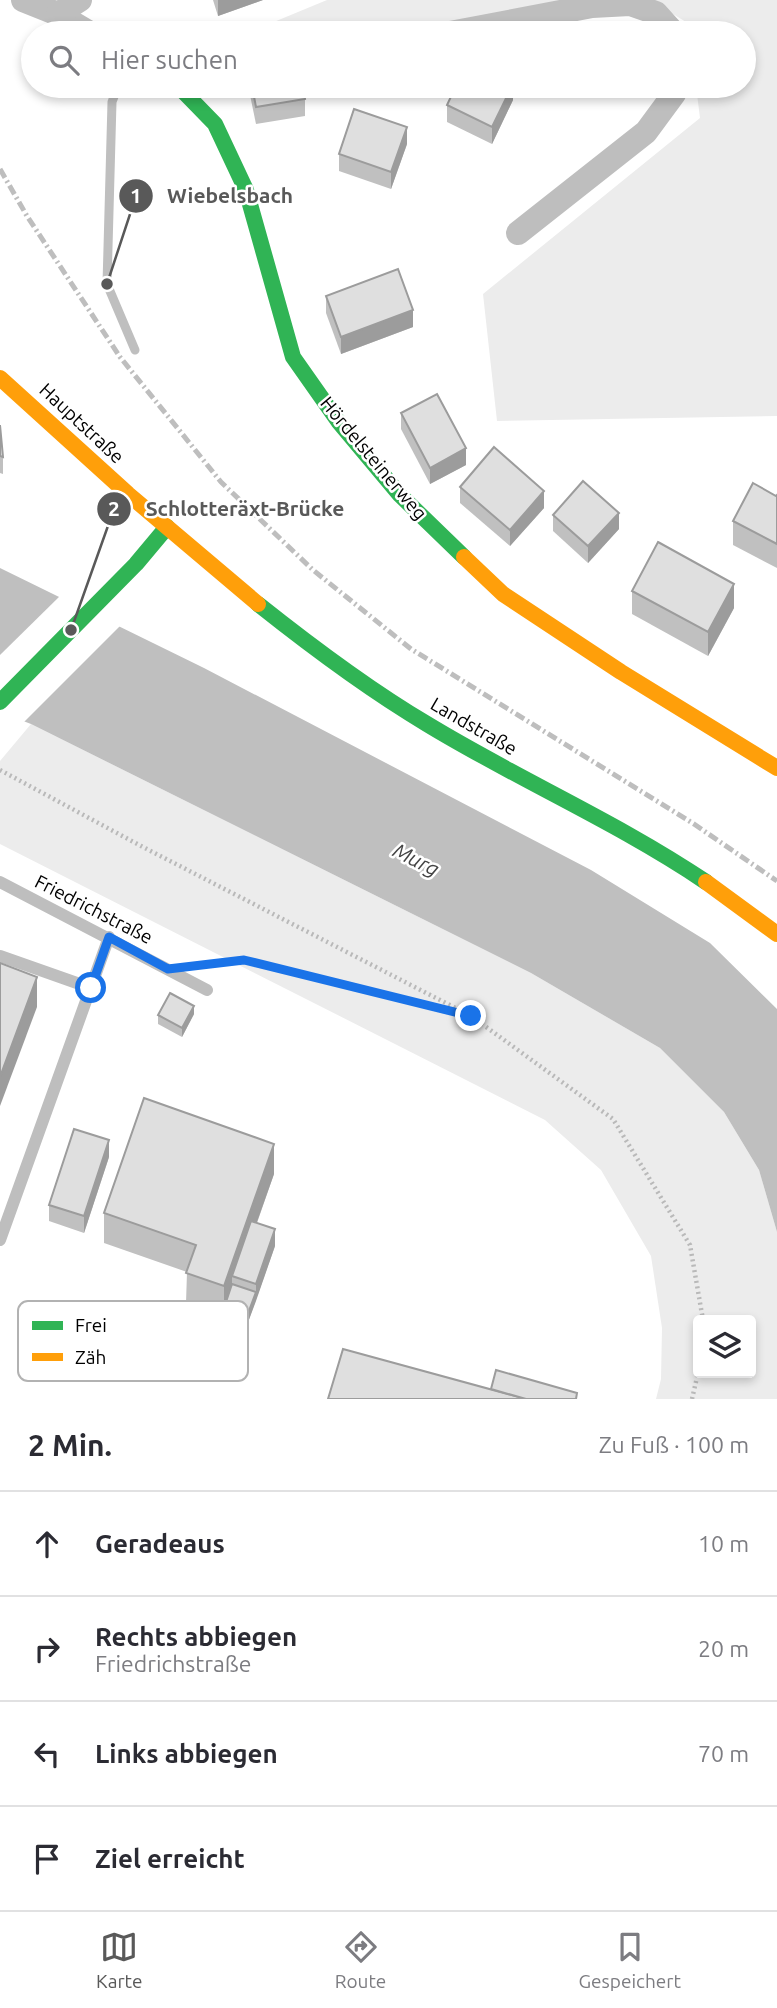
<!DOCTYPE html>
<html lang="de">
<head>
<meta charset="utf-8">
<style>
  :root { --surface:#fff; --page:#f2f2f3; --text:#2b2b33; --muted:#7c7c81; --line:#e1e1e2; --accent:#595959 }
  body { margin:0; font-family:Ubuntu,sans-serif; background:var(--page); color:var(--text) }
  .controls { position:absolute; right:21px; bottom:21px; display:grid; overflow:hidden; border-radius:7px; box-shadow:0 4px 10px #0003 }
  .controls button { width:63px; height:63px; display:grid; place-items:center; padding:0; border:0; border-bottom:2px solid var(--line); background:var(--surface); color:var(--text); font:35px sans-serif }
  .stop { position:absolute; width:21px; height:21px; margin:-16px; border:5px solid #1a73e8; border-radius:50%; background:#fff }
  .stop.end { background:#1a73e8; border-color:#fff; box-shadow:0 2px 7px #0008 }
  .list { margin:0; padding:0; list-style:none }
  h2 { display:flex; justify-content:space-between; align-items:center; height:91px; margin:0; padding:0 28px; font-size:30px }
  h2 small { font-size:23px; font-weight:400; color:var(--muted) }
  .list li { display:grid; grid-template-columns:46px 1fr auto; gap:21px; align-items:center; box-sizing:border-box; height:105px; padding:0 28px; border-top:2px solid var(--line) }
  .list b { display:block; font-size:26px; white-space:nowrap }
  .list p { margin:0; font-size:23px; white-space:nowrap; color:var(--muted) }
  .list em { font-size:23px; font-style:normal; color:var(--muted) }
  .icon { flex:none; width:38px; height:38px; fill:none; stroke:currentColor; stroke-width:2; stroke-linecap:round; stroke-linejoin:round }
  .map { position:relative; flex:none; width:777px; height:1399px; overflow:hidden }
  .search { position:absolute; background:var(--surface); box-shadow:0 4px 10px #0003; left:21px; right:21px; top:21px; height:77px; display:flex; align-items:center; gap:18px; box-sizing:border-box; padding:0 24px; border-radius:38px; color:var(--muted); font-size:26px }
  .sheet { height:511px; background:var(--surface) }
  nav { display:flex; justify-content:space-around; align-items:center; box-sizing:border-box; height:98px; border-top:2px solid var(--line); background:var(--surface); font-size:19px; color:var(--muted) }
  nav a { display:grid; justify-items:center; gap:4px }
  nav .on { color:var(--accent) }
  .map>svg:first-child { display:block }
</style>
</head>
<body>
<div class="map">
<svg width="777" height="1399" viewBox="0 0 777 1399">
  <rect width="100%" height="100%" fill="#fff"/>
  <g fill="#ececec" fill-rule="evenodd">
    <path d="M327,0H578L395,33H274L269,24Z"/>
    <path d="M650,0H777V416L497,421L483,294L700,118L696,86H744V33H688L686,22Z"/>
    <path d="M31,724L531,973L660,1048L724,1112L759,1170L777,1232V1399H656L661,1379L662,1328L651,1256L601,1170L545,1120L0,844V761ZM698,1320H751V1373H698Z"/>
  </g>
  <path fill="#bfbfbf" d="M0,568L204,668L591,870L710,943L777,1009V1232L759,1170L724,1112L660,1048L531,973L31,724L0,712Z"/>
  <path fill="#fff" d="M61,595L122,624L22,724L0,715V655Z"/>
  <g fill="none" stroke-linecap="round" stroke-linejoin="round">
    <path stroke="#bfbfbf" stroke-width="9" d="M118,86L112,102L107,284L135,350"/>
    <g stroke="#b9b9b9" stroke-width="4.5" stroke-dasharray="2 3.5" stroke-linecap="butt">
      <path d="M0,770L141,846L471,1016L613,1119L690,1245L703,1320"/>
      <path d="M204,965L244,960L461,1013"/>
      <path d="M692,1399L698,1373"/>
    </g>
    <g stroke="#bebebe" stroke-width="12">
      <path d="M0,882L207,990"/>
      <path d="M0,956L91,988"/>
      <path d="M0,1240L109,937"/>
    </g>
    <g stroke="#bebebe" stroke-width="24">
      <path d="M23,0L58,14L90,33"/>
      <path d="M58,14L80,0"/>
      <path d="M450,33L592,6L630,4L656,13L674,33"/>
      <path d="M518,233L646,132L674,94L676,86"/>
    </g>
    <g stroke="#30b455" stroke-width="16">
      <path d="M178,86L215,124L246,190L293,357L338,421L400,495L464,557"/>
      <path d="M258,604C312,647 368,689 427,724C519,780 617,822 706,882"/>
      <path d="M0,702L136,564L167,527"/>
    </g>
    <g stroke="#ff9f0a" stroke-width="16">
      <path d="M0,378L128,494L258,604"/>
      <path d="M464,557L503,594L621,672L777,768"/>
      <path d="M706,882L777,934"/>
    </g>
    <path stroke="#bebebe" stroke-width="5" stroke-dasharray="10 3.5 2 3.5" stroke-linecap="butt" d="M0,169L27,216L120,357L221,482L313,570L411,649L694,824L777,881"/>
  </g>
  <g fill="#c0c0c0">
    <path d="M213,0H263L218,16Z"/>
    <path d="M250,86H303L305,99V116L256,124L250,95Z"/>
    <path d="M513,86V100L492,144L447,122V105Z"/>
    <path d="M407,144L391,189L339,171V154Z"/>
    <path d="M326,296L413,327L341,354L326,313Z"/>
    <path d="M401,413L466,465L430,484L401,429Z"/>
    <path d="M0,425L3,457V474L0,473Z"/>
    <path d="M460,487L544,508L510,546L460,503Z"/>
    <path d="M777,495V568L733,545V521Z"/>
    <path d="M553,515L619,529L588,563L553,531Z"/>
    <path d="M632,591L734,608L708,656L632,614Z"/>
    <path d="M194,1014L182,1037L158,1024V1015Z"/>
    <path d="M109,1157L84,1233L49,1221V1205Z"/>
    <path d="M274,1174L257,1223L275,1246L247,1325L186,1303L187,1272L104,1243V1213Z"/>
  </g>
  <g fill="#9c9c9c">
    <path d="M218,0H263L218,16Z"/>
    <path d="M512,86H513V100L492,144V127Z"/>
    <path d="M407,127V144L391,189V172Z"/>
    <path d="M413,310V327L341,354V337Z"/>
    <path d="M466,448V465L430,484V468Z"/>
    <path d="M544,491V508L510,546V530Z"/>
    <path d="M619,513V529L588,563V546Z"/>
    <path d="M734,584V608L708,656V632Z"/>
    <path d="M37,977V1007L0,1106V1077Z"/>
    <path d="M194,1006V1014L182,1037V1028Z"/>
    <path d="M109,1140V1157L84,1233V1216Z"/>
    <path d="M274,1144V1174L237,1278L232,1276V1292L224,1308V1286Z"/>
    <path d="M275,1229V1246L256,1301V1284Z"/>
    <path d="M256,1292V1301L247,1325V1316Z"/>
  </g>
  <g fill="#dfdfdf" stroke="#9c9c9c" stroke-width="2">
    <path d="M252,86H303L305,99L256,107Z"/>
    <path d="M456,86H512L492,127L447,105Z"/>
    <path d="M354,109L407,127L391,172L339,154Z"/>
    <path d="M398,269L413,310L341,337L326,296Z"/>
    <path d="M437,394L466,448L430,468L401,413Z"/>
    <path d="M0,425L3,457L0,456Z"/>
    <path d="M494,447L544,491L510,530L460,487Z"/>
    <path d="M583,481L619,513L588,546L553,515Z"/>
    <path d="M753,483L776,496L777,495V544L733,521Z"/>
    <path d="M658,542L734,584L708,632L632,591Z"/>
    <path d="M0,963L37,977L0,1077Z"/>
    <path d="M170,993L194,1006L182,1028L158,1015Z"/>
    <path d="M144,1098L274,1144L224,1286L186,1273L196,1245L104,1213Z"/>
    <path d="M74,1129L109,1140L84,1216L49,1205Z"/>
    <path d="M251,1221L275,1229L256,1284L232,1276Z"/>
    <path d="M232,1284L256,1292L247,1316L224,1308Z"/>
    <path d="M343,1349L526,1399H328Z"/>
    <path d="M496,1370L577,1393L576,1399H526L491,1389Z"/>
  </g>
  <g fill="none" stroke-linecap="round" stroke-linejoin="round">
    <path stroke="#1a73e8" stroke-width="9" d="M91,988L109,937L168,969L244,960L471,1016"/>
  </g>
  <g text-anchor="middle" stroke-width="5" stroke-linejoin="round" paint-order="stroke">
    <g font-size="19" fill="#000" stroke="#fff">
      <text transform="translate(82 423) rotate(43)" y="7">Hauptstraße</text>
      <text transform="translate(374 458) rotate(50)" y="7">Hördelsteinerweg</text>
      <text transform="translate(474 726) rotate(30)" y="7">Landstraße</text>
      <text transform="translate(94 909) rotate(27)" y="7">Friedrichstraße</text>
    </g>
    <g font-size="21" font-style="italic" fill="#444" stroke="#fff">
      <text transform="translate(416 860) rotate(27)" y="7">Murg</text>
    </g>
  </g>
  <rect x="18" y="1301" width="230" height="80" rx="10" fill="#fff" stroke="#b2b2b2" stroke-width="2"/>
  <rect x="32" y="1321" width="31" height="9" fill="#30b455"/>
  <rect x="32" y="1353" width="31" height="8" fill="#ff9f0a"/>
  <g font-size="19" fill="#000">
    <text x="75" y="1332">Frei</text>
    <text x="75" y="1364">Zäh</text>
  </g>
  <path fill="none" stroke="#595959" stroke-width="2.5" d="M107 284L136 196M71 630L114 509"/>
  <g fill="#595959" stroke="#fff" stroke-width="2.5">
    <circle cx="107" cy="284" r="7"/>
    <circle cx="71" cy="630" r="7"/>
    <circle cx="136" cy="196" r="18"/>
    <circle cx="114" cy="509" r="18"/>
  </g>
  <g font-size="21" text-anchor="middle" font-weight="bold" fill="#fff">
    <text x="136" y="203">1</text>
    <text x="114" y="516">2</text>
  </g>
  <g font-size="21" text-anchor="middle" font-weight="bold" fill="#595959" stroke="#fff" stroke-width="5" stroke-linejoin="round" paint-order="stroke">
    <text x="230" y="203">Wiebelsbach</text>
    <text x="245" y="516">Schlotteräxt-Brücke</text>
  </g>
</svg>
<div class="controls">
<button><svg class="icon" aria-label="layers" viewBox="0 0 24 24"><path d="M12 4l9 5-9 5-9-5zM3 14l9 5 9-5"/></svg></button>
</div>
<div class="stop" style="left:91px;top:988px"></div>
<div class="stop end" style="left:471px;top:1016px"></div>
<div class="search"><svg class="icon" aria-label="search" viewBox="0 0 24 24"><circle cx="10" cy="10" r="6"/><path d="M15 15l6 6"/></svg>Hier suchen</div>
</div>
<section class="sheet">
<h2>2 Min.<small>Zu Fuß · 100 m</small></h2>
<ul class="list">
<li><svg class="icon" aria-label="ahead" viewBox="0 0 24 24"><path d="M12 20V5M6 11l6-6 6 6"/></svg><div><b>Geradeaus</b></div><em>10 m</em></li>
<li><svg class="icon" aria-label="right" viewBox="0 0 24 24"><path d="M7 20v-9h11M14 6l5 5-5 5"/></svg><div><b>Rechts abbiegen</b><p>Friedrichstraße</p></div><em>20 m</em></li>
<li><svg class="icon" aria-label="left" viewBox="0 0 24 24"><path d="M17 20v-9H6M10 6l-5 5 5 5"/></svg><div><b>Links abbiegen</b></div><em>70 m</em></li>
<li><svg class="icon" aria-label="arrive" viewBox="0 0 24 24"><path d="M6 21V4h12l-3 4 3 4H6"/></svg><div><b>Ziel erreicht</b></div></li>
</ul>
</section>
<nav>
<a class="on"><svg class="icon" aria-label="map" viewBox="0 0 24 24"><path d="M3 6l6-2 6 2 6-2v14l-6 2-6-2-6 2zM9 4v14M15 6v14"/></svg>Karte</a>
<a><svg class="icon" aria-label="directions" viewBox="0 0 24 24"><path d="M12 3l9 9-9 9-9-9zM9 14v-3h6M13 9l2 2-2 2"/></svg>Route</a>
<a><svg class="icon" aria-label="saved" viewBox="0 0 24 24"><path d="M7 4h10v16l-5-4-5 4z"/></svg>Gespeichert</a>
</nav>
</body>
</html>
